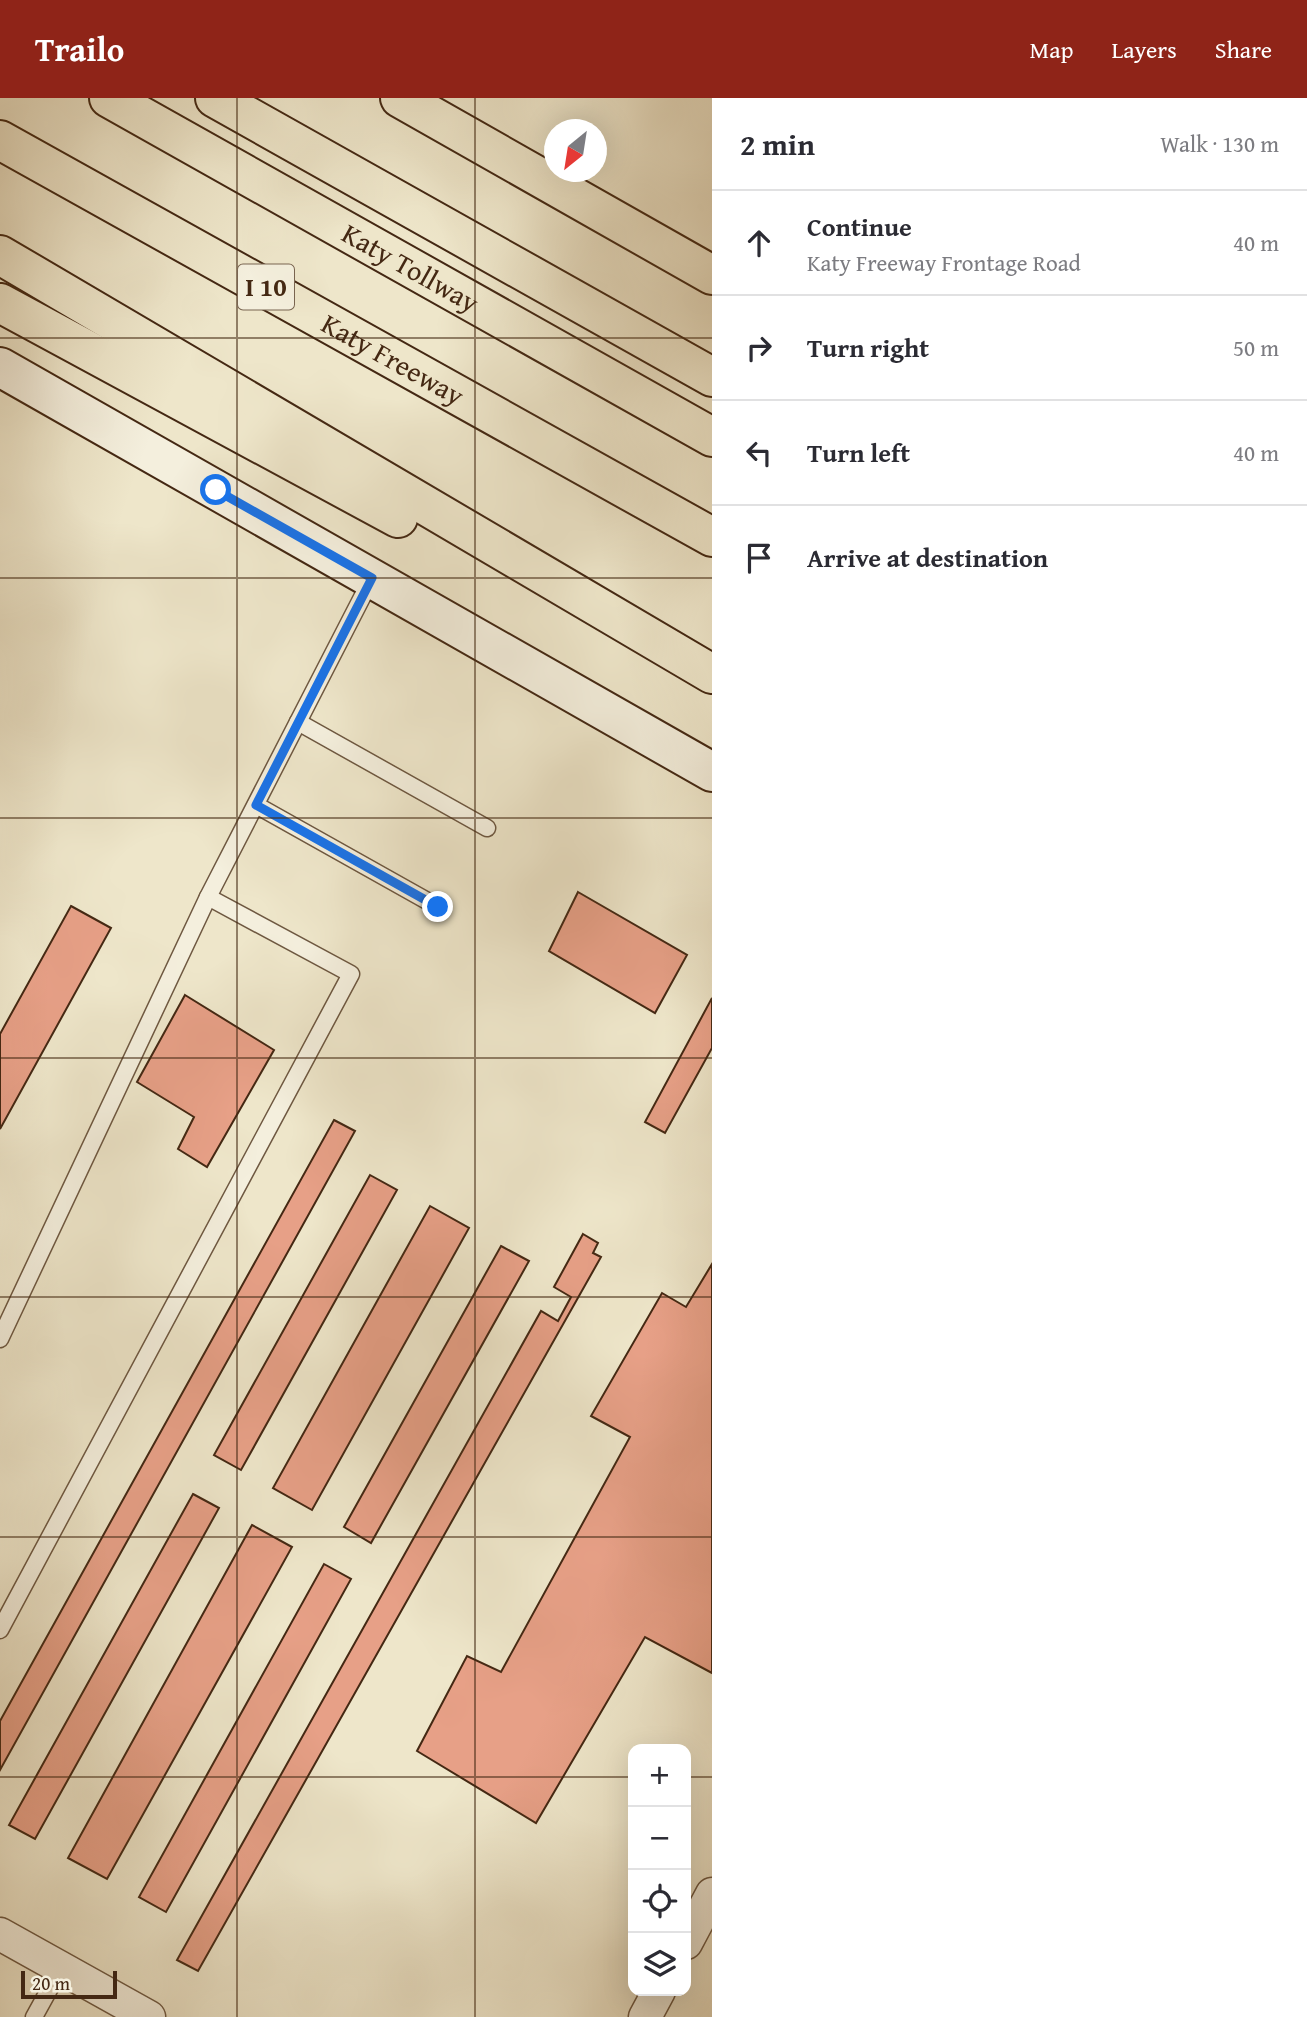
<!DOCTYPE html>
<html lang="en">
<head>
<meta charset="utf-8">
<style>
  :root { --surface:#fff; --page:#f2f2f3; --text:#2b2b33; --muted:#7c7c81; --line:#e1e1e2; --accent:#8f2418 }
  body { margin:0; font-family:"Gentium Book Plus",serif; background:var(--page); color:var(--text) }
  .controls { position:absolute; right:21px; bottom:21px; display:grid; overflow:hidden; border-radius:14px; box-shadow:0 7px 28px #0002 }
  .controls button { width:63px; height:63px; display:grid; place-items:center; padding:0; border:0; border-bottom:2px solid var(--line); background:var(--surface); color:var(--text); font:35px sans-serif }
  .compass { position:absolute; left:544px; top:21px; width:63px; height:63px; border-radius:50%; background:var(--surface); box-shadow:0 7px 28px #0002; rotate:210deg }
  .scale { position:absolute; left:21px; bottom:18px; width:96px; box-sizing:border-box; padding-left:7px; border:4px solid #442813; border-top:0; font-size:19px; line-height:24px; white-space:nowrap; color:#442813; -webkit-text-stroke:5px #f4efdd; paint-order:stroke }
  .stop { position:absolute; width:21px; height:21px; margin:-16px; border:5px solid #1a73e8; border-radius:50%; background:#fff }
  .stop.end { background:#1a73e8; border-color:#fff; box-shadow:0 2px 7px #0008 }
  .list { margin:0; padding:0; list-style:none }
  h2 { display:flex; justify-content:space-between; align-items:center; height:91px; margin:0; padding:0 28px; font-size:30px }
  h2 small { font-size:23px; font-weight:400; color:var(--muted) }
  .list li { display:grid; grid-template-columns:46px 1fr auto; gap:21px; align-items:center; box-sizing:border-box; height:105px; padding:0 28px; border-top:2px solid var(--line) }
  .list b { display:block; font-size:26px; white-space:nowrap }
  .list p { margin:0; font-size:23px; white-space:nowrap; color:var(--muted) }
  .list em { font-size:23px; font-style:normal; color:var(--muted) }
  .icon { flex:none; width:38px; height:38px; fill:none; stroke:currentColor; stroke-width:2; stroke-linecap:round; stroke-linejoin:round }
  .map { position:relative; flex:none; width:712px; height:1919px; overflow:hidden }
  header { display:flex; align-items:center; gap:42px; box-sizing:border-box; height:98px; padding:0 35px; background:var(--accent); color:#fff }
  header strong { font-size:33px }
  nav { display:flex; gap:38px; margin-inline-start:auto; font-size:24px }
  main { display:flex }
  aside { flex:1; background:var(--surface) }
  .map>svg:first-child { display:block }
</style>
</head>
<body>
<header>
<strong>Trailo</strong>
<nav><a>Map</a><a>Layers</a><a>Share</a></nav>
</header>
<main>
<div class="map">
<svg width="712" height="1919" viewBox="0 0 712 1919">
  <rect width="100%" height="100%" fill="#eee6ca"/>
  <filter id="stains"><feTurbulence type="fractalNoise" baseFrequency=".00286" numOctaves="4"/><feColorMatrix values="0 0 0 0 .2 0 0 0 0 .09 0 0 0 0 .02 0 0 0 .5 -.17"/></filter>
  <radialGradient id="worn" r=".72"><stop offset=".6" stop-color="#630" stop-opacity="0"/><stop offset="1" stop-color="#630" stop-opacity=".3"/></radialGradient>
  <g fill="#e7a087" stroke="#442813" stroke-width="2">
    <path d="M578,794L687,857L655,915L549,853Z"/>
    <path d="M71,808L111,830L0,1031V936Z"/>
    <path d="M185,897L274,952L207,1069L178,1051L194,1019L137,984Z"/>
    <path d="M712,900V950L665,1035L645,1024Z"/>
    <path d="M334,1022L355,1033L0,1672V1623Z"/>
    <path d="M370,1077L397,1092L241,1372L214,1357Z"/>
    <path d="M430,1108L469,1130L312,1412L273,1390Z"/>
    <path d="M583,1136L598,1145L593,1155L601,1159L198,1873L177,1862L541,1213L558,1223L571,1199L554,1189Z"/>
    <path d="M501,1148L529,1163L371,1445L344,1429Z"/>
    <path d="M712,1166V1575L645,1539L536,1725L417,1653L467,1558L501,1574L630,1339L591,1318L662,1195L686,1209Z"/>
    <path d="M193,1396L219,1410L35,1741L9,1727Z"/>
    <path d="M252,1427L292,1449L107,1781L68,1760Z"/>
    <path d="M324,1466L351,1481L166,1814L139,1799Z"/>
  </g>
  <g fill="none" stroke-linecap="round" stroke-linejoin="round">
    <g stroke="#6e5841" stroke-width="19">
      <g id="lane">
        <path d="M298,624L487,730"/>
        <path d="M256,707L438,809"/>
        <path d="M0,1241L208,799L372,480"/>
        <path d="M0,1532L351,876L208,799"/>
        <path d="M34,1919L61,1870"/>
      </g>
    </g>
    <g stroke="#6e5841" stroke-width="35">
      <g id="street">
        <path d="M0,1836L149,1919"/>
        <path d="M686,1845L712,1796"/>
        <path d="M645,1919L659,1893"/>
      </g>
    </g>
    <g stroke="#442813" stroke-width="42">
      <path id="secondary" d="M0,269L712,674"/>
    </g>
    <g stroke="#442813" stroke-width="42">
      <g id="highway">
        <path id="s1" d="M109,0L712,339"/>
        <path d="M215,0L712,279"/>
        <path d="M400,0L712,177"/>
        <path id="s2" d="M0,42L712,439"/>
        <path d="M0,157L712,576"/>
        <path d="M0,205L398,420"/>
      </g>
    </g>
    <use href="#lane" stroke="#f4efdd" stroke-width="16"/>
    <use href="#street" stroke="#f4efdd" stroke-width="32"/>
    <use href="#secondary" stroke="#f4efdd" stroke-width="38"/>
    <use href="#highway" stroke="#eee6ca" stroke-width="38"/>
  </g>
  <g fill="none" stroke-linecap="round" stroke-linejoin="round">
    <path stroke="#1a73e8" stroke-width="9" d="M216,392L372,480L256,707L438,809"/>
  </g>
  <path fill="none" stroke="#442813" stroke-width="2" stroke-opacity="0.55" d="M237,0V1919M475,0V1919M0,240H712M0,480H712M0,720H712M0,960H712M0,1199H712M0,1439H712M0,1679H633M686,1679H712"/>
  <g text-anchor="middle" stroke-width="5" stroke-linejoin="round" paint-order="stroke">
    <rect fill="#f4efdd" stroke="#796450" stroke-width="2" x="238" y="166.5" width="56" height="45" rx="5"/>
    <g font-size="26" font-weight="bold" fill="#442813">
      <text x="266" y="198">I 10</text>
    </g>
    <g font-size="28" fill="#442813" stroke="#f4efdd">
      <text dy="10" stroke="none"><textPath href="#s1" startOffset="346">Katy Tollway</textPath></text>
      <text dy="10" stroke="none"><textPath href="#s2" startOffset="450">Katy Freeway</textPath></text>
    </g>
  </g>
  <rect width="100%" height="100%" filter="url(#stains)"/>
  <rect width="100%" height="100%" fill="url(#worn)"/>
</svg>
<div class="controls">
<button>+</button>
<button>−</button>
<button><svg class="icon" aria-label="locate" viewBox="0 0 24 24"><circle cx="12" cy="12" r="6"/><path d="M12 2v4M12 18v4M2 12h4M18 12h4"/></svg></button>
<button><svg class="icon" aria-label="layers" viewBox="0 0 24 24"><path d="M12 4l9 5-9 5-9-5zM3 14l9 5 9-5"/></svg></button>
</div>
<svg class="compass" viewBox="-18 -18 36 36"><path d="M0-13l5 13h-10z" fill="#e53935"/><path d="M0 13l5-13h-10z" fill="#7c7c81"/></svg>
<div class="scale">20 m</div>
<div class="stop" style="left:216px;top:392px"></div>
<div class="stop end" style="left:438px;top:809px"></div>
</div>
<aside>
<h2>2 min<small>Walk · 130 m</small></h2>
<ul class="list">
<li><svg class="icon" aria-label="ahead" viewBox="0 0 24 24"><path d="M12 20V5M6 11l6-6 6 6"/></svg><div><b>Continue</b><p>Katy Freeway Frontage Road</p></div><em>40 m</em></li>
<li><svg class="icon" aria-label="right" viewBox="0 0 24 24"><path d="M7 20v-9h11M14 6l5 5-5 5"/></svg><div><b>Turn right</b></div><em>50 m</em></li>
<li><svg class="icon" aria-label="left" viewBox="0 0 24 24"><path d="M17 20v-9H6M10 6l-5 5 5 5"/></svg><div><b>Turn left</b></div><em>40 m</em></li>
<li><svg class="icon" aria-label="arrive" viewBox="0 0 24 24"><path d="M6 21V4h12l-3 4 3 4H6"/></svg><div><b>Arrive at destination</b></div></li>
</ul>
</aside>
</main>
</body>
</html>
